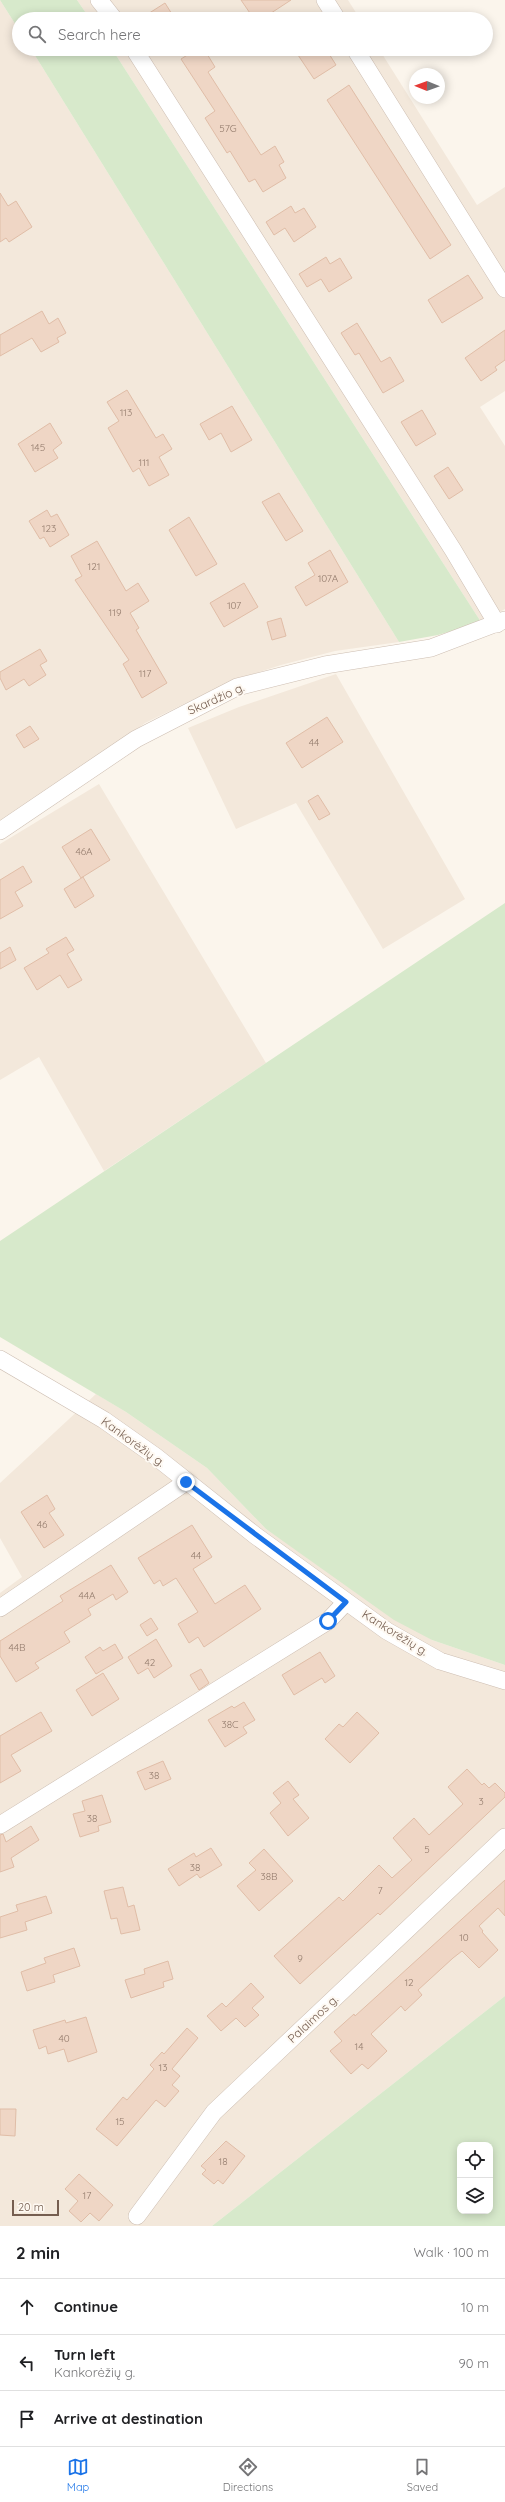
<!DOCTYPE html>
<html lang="en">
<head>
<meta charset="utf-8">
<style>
  :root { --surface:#fff; --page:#f6f6f6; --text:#202124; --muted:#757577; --line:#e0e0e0; --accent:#1a73e8 }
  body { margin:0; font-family:Quicksand,sans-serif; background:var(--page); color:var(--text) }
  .controls { position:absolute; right:12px; bottom:12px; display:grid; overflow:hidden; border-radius:8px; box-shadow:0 2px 10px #0003 }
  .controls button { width:36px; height:36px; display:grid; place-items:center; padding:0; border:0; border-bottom:1px solid var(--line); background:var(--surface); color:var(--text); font:20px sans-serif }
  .compass { position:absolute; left:409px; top:68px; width:36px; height:36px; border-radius:50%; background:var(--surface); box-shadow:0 2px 10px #0003; rotate:271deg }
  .scale { position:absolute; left:12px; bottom:10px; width:47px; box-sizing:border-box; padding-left:4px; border:2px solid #755e50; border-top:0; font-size:11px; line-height:14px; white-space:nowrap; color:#755e50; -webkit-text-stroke:3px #fef9f2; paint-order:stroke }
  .stop { position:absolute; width:12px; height:12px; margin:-9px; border:3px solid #1a73e8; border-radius:50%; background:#fff }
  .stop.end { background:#1a73e8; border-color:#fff; box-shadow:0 1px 4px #0008 }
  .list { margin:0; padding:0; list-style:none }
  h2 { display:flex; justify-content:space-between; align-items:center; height:52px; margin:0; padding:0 16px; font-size:17px }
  h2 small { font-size:13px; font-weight:400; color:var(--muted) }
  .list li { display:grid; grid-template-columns:26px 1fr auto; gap:12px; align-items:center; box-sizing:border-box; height:56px; padding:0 16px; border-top:1px solid var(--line) }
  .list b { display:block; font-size:15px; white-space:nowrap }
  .list p { margin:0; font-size:13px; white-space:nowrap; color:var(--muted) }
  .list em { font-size:13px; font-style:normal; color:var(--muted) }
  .icon { flex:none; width:22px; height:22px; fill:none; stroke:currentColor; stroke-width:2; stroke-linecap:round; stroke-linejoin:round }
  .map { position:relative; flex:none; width:505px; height:2226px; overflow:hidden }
  .search { position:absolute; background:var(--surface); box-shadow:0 2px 10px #0003; left:12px; right:12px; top:12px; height:44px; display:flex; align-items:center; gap:10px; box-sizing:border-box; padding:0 14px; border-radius:22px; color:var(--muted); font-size:15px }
  .sheet { height:220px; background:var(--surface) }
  nav { display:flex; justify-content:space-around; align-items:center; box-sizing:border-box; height:56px; border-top:1px solid var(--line); background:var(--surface); font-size:11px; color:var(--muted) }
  nav a { display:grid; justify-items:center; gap:2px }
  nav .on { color:var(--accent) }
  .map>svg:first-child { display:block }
</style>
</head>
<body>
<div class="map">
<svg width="505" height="2226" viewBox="0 0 505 2226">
  <rect width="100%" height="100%" fill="#fbf5ec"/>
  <g fill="#f3e8db">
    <path d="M0,0L19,30V49H31L399,642L335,651L281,665L231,681L145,723L94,761L0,822Z"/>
    <path d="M77,0H348L360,19H90Z"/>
    <path d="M112,49H379L477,205L505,187V391L480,407L505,446V609L481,622Z"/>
    <path d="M336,674L465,899L383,949L296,803L236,829L188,728L239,707Z"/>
    <path d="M99,784L266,1063L104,1171L39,1057L0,1080V844Z"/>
    <path d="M96,1394L126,1412L207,1468L266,1529L432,1640L505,1665V1996L212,2226H0V1593L22,1577L0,1538V1483Z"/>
  </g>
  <g fill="#d7e9cb" fill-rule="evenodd">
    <path d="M0,0H77L90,19H19V30Z"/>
    <path d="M31,49H112L481,622L438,635L399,642Z"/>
    <path d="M505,903V1665L432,1640L394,1620L266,1529L207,1468L126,1412L0,1337V1241Z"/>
    <path d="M505,1996V2226H212ZM460,2145H490V2211H460Z"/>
  </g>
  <g fill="#efd6c5" stroke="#e0bda7">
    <path d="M241,0H291L262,19H254Z"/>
    <path d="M165,3L175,19H140Z"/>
    <path d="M197,49H204L215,67L208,72L261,155L275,146L284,162L279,165L286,178L263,192L255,179L249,182L230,151L227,153L205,118L215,111L181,59Z"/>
    <path d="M294,49H326L336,65L314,79Z"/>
    <path d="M349,85L451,245L430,259L327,100Z"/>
    <path d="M0,193L8,206L16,201L32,227L9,242L6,238L0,242Z"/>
    <path d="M291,206L295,213L304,208L316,227L294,242L285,228L274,235L266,222Z"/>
    <path d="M326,257L330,264L340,258L352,278L329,292L321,279L307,287L299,274Z"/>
    <path d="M468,275L483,298L442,323L428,300Z"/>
    <path d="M42,311L49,324L58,318L66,333L57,338L59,342L41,352L32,338L0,356V335Z"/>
    <path d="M357,323L381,362L390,357L404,381L383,393L359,353L355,355L341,333Z"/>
    <path d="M505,330V360L495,367L497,370L481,381L465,358Z"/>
    <path d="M127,390L156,438L163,434L172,449L159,457L169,475L149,486L139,468L133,472L108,428L119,421L107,402Z"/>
    <path d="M232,406L252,440L231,452L221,433L209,440L200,424Z"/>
    <path d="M422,410L436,434L416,446L401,422Z"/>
    <path d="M50,423L62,443L53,450L58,458L35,472L18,444Z"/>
    <path d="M448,467L463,490L449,499L434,476Z"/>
    <path d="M279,493L303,531L286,541L262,502Z"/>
    <path d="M47,510L51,517L57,514L69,535L50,547L44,537L40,539L29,521Z"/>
    <path d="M189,517L217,564L196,576L169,530Z"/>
    <path d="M97,541L126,591L138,583L149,601L130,613L139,628L136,630L167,683L142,698L123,664L129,660L75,580L82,576L71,556Z"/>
    <path d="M330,550L348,582L306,606L295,587L315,575L308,563Z"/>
    <path d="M244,583L258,607L224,627L210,603Z"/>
    <path d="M281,618L286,636L272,640L267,622Z"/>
    <path d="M40,649L47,661L40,665L46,675L29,686L24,679L6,690L0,678V672Z"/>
    <path d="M327,717L343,742L302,768L286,743Z"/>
    <path d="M30,726L39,739L24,748L16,735Z"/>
    <path d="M318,795L330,814L319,820L308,801Z"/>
    <path d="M91,829L110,860L81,878L62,847Z"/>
    <path d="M23,866L32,882L15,892L23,906L0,919V880Z"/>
    <path d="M83,877L94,896L75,908L64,889Z"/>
    <path d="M66,937L74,950L67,954L82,980L68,988L60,975L37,990L24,968L49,953L46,949Z"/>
    <path d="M10,947L16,960L0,969V953Z"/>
    <path d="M47,1495L55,1509L49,1513L64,1535L44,1548L21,1512Z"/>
    <path d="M192,1525L212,1557L193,1569L215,1604L245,1585L261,1609L204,1647L198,1637L189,1643L178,1624L198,1612L176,1578L163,1586L160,1580L154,1584L138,1558Z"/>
    <path d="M111,1565L128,1592L116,1600L113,1594L88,1609L91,1615L64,1632L70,1642L35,1663L39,1668L16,1682L0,1656V1641L63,1601L60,1596Z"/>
    <path d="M151,1618L158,1629L147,1636L140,1625Z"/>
    <path d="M156,1639L172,1666L154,1678L148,1668L138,1674L128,1657Z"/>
    <path d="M115,1644L123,1658L96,1674L85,1657L100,1647L103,1651Z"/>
    <path d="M320,1652L335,1676L325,1683L322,1678L294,1695L282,1675Z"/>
    <path d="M201,1669L209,1683L199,1690L190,1675Z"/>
    <path d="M103,1673L119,1699L92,1716L76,1690Z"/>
    <path d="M244,1702L255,1720L243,1727L247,1733L225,1747L208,1720L232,1706L234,1708Z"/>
    <path d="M41,1712L52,1731L11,1755L21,1771L0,1783V1736Z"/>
    <path d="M357,1712L379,1733L350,1763L325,1739L339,1724L343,1727Z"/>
    <path d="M163,1761L171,1779L145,1790L137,1772Z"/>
    <path d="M467,1769L482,1785L484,1783L489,1788L495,1783L505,1793V1797L380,1915L378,1913L300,1984L274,1956L339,1897L343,1901L379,1865L392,1878L412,1860L393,1838L414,1818L429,1835L463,1804L448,1787Z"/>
    <path d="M288,1781L299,1795L293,1799L309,1818L288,1836L270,1813L281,1803L273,1793Z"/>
    <path d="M102,1795L111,1822L98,1826L99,1831L80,1837L73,1814L85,1811L82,1801Z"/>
    <path d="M31,1826L39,1840L11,1858L14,1867L0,1872V1835L3,1834L6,1842Z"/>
    <path d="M211,1848L222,1865L200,1878L197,1874L179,1886L168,1869L194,1853L196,1857Z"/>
    <path d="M264,1849L293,1881L259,1911L237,1886L256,1870L249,1863Z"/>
    <path d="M505,1880V1916L498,1908L479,1926L483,1931L482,1932L498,1950L479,1968L462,1951L453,1958L418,1990L422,1995L405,2011L401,2006L371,2034L387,2051L368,2069L362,2064L351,2074L330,2051L342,2041L334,2032L354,2014L355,2016Z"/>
    <path d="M123,1887L128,1907L134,1905L140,1930L121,1934L117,1918L111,1919L104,1891Z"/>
    <path d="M46,1896L52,1913L25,1922L27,1930L0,1938V1917L18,1911L16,1905Z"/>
    <path d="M74,1948L80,1966L53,1975L55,1982L27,1991L21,1972L46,1963L44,1958Z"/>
    <path d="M168,1961L173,1979L163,1982L164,1987L131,1998L125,1980L145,1974L144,1969Z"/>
    <path d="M251,1983L264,1997L252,2008L259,2015L245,2027L236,2018L221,2031L207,2016L222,2003L226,2007Z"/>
    <path d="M86,2017L97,2052L68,2062L64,2049L48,2054L46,2046L39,2049L33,2030L65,2020L66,2023Z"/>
    <path d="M187,2028L198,2038L172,2069L180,2076L172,2085L179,2091L165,2107L156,2100L117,2146L96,2129L123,2097L127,2100L154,2069L150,2065L162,2052L164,2054Z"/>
    <path d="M0,2109H16L15,2136L0,2135Z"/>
    <path d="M226,2141L245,2156L223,2184L218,2180L214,2184L202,2174L206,2170L201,2166Z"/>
    <path d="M79,2174L113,2205L99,2221L90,2213L81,2222L69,2211L78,2201L65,2189Z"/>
  </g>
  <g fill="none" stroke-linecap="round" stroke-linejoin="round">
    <g stroke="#cdbeb2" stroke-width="18">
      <g id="minor">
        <path d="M99,0L114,19"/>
        <path d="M325,0L337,19"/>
        <path d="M134,49L453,550L497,624"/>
        <path d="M355,49L505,289"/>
        <path d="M0,831L136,739L237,687L325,665L431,648L505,620"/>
        <path d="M0,1359L104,1420L155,1456L256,1536L387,1631L440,1661L505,1681"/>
        <path d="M0,1608L186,1482"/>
        <path d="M0,1825L328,1621L346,1602"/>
        <path d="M137,2216L214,2112L505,1837"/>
      </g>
    </g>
    <use href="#minor" stroke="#fff" stroke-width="17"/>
  </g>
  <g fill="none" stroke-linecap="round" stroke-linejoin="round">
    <path stroke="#1a73e8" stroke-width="5" d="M186,1482L346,1602L328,1621"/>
  </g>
  <g text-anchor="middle" stroke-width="4" stroke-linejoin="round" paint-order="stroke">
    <g font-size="10" fill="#947c6d">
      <text x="228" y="132">57G</text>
      <text x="126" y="416">113</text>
      <text x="38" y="451">145</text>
      <text x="144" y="466">111</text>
      <text x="49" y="532">123</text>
      <text x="94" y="570">121</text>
      <text x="328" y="582">107A</text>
      <text x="234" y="609">107</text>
      <text x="115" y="616">119</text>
      <text x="145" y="677">117</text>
      <text x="314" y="746">44</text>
      <text x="84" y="855">46A</text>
      <text x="42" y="1528">46</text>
      <text x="196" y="1559">44</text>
      <text x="87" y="1599">44A</text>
      <text x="17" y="1651">44B</text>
      <text x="150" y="1666">42</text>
      <text x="230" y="1728">38C</text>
      <text x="154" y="1779">38</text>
      <text x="481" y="1805">3</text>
      <text x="92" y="1822">38</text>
      <text x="427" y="1853">5</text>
      <text x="195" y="1871">38</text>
      <text x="269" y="1880">38B</text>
      <text x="380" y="1894">7</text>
      <text x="464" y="1941">10</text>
      <text x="300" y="1962">9</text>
      <text x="409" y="1986">12</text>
      <text x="64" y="2042">40</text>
      <text x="359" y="2050">14</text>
      <text x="163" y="2071">13</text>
      <text x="120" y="2125">15</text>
      <text x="223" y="2165">18</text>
      <text x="87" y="2199">17</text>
    </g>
    <g font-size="12" fill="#755e50" stroke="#fef9f2">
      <text transform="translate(216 699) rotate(-24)" y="4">Skardžio g.</text>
      <text transform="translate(133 1442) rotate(36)" y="4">Kankorėžių g.</text>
      <text transform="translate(395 1633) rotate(32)" y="4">Kankorėžių g.</text>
      <text transform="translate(313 2019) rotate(-43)" y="4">Palaimos g.</text>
    </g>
  </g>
</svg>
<div class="controls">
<button><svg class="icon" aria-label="locate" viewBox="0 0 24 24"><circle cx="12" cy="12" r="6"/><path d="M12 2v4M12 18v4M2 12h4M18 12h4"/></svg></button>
<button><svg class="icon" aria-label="layers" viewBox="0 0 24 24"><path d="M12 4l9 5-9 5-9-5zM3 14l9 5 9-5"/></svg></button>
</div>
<svg class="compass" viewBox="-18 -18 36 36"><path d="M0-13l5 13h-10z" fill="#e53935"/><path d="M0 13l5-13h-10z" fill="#757577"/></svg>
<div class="scale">20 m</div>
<div class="stop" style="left:328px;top:1621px"></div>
<div class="stop end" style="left:186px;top:1482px"></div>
<div class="search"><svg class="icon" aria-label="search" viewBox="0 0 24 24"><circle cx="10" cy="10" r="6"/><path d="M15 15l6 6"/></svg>Search here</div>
</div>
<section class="sheet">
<h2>2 min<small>Walk · 100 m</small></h2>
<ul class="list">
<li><svg class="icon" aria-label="ahead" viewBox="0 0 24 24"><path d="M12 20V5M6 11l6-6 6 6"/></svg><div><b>Continue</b></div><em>10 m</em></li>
<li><svg class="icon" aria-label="left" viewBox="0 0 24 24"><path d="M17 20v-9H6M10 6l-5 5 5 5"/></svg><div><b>Turn left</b><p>Kankorėžių g.</p></div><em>90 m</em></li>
<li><svg class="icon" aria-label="arrive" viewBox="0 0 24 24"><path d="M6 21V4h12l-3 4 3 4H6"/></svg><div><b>Arrive at destination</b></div></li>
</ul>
</section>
<nav>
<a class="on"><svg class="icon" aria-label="map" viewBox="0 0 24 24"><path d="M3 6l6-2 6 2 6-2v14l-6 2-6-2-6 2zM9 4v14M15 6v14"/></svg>Map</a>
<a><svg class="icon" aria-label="directions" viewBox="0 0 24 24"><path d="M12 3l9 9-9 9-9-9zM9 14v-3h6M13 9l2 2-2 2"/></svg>Directions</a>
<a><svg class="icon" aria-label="saved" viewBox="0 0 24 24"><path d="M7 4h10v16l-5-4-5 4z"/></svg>Saved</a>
</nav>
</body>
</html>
